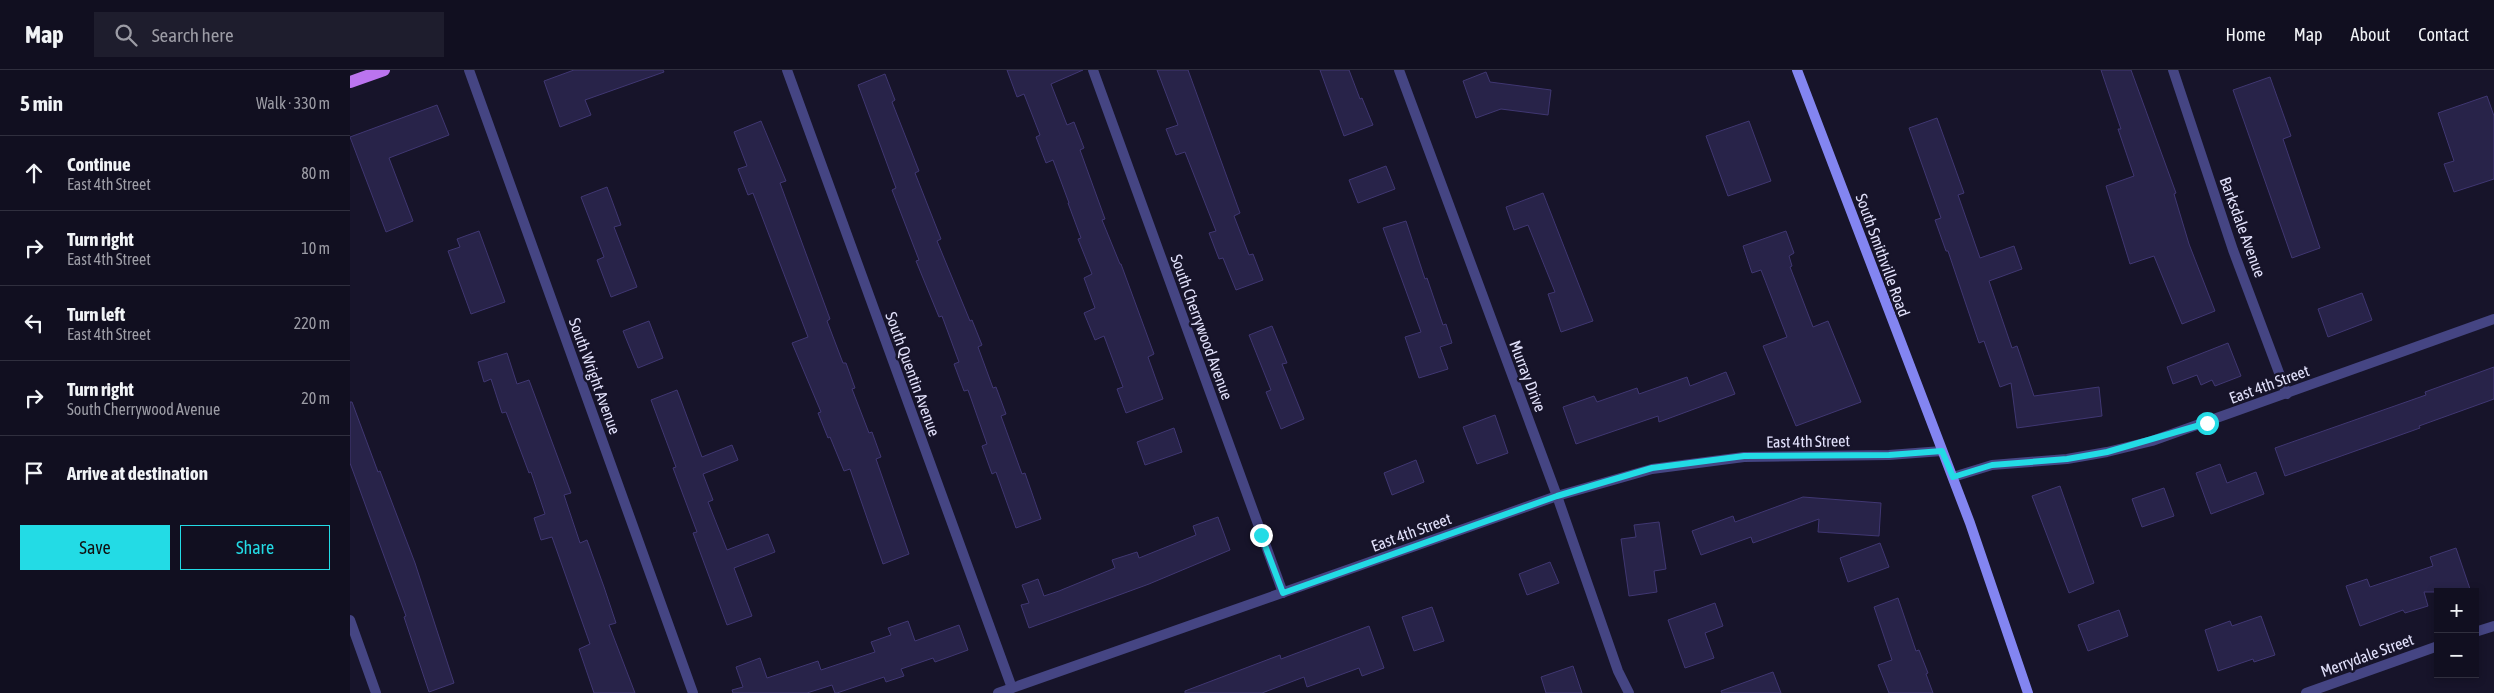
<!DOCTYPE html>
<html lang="en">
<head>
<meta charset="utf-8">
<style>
  :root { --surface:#110f20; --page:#1e1d2d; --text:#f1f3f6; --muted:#9c9ca5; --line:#302f3e; --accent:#23dbe5 }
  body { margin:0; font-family:"Asap Condensed",sans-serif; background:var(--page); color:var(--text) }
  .controls { position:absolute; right:15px; bottom:15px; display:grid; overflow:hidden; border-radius:0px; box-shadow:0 2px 8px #0003 }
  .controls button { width:45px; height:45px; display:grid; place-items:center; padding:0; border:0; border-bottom:1px solid var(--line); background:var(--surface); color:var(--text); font:25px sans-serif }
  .stop { position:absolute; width:15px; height:15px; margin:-11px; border:4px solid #23dbe5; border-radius:50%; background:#fff }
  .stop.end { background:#23dbe5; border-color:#fff; box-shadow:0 1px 5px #0008 }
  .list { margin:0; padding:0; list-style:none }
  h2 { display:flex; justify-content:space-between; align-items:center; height:65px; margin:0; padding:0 20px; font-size:21px }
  h2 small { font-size:16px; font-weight:400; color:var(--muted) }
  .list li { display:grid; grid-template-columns:32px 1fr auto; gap:15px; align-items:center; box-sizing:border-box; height:75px; padding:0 20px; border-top:1px solid var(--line) }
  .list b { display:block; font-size:19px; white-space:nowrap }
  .list p { margin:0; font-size:16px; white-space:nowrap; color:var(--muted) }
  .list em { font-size:16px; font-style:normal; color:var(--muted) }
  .actions { display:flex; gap:10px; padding:15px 20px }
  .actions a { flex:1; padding:11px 0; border:1px solid var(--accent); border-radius:0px; text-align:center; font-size:18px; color:var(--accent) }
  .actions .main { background:var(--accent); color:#111 }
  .icon { flex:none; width:28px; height:28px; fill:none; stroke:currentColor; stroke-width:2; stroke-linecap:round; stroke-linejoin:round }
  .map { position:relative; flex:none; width:2144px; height:623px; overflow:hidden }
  header { display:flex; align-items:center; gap:30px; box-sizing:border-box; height:70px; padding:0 25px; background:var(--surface); border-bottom:1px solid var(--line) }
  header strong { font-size:24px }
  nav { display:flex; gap:28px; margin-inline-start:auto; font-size:18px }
  .search { width:350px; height:45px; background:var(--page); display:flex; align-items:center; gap:12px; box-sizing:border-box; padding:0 18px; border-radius:0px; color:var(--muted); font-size:19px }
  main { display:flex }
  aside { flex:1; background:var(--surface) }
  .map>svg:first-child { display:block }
</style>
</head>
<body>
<header>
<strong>Map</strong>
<div class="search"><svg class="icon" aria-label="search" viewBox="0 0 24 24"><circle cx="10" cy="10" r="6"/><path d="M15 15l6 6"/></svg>Search here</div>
<nav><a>Home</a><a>Map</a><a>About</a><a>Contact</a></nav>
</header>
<main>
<aside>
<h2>5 min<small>Walk · 330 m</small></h2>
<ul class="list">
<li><svg class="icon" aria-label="ahead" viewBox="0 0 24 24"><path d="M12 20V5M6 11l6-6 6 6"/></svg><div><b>Continue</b><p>East 4th Street</p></div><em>80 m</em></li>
<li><svg class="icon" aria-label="right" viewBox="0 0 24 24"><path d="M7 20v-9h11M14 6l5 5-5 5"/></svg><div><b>Turn right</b><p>East 4th Street</p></div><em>10 m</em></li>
<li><svg class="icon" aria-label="left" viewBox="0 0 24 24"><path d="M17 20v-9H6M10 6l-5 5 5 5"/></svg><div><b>Turn left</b><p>East 4th Street</p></div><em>220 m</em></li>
<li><svg class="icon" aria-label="right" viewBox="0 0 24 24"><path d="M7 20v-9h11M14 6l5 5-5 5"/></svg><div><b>Turn right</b><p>South Cherrywood Avenue</p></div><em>20 m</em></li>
<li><svg class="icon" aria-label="arrive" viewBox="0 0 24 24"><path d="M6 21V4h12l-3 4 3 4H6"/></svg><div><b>Arrive at destination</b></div></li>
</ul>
<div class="actions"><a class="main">Save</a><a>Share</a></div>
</aside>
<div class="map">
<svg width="2144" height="623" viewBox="0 0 2144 623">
  <rect width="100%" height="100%" fill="#17142a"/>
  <g fill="#282349" stroke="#403772">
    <path d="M224,0H313L314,2L235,30L241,45L210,57L194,11Z"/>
    <path d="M657,0H733L701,14L717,55L724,52L734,78L730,80L755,149L752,150L770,194H771L804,284L798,287L813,329L776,343L767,319L773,317L754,266L745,270L734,243L745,238L734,208L742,204L728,169L731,168L718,133H719L703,90L696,93L686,67L690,65L674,24L667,27Z"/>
    <path d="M807,0H838L890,143L884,146L899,185L903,184L913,210L886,220L873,188L869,189L859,163L866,161L835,82L826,85L816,59L828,55Z"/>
    <path d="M970,0H999L1010,29L1012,28L1023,55L994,66Z"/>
    <path d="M1751,0H1781L1826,123L1824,124L1839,174L1865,241L1832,254L1804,186L1780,194L1756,116L1784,106L1768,59H1771Z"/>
    <path d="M1136,2L1140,12L1201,20L1198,45L1151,39L1126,48L1113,11Z"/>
    <path d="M535,4L545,30L542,32L569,101L565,103L591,169L587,171L620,251L622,250L632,275L628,277L643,318L646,317L656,344L651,346L672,404L675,403L691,449L666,458L646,402L642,404L632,376L637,374L618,320L614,321L604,294L609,292L592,246L589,247L566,191L569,190L542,120L546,118L508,15Z"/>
    <path d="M1920,7L1941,66L1933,69L1970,178L1942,188L1883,20Z"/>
    <path d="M2137,26L2144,46V109L2104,122L2094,94L2104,91L2088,43Z"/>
    <path d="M87,35L99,65L39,88L63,151L36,162L0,67Z"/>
    <path d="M1587,48L1614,123L1608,125L1630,188L1664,176L1672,199L1639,211L1662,278L1667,276L1684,326L1749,317L1752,346L1667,358L1661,313L1650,317L1634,271L1629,273L1598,181H1596L1585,150L1591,148L1559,58Z"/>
    <path d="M411,51L436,111L430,113L480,249L477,251L493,293H496L505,318L502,319L519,363L522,362L531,387L526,389L559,484L533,494L500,399L494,401L480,367L478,368L468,343L471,342L442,273L458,267L403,123L398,125L388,99L397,96L384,62Z"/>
    <path d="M1399,51L1421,111L1378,126L1356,66Z"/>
    <path d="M1036,96L1045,119L1008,133L999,110Z"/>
    <path d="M257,117L271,155L264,157L287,217L261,227L247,190L254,187L231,127Z"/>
    <path d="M1193,123L1243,251L1211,262L1198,224L1205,222L1178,155L1164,160L1156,137Z"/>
    <path d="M1056,151L1075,209L1077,208L1093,255L1096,254L1102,273L1090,277L1098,299L1069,308L1055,267L1071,262L1033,158Z"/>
    <path d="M129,161L155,232L121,244L98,181L110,177L107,169Z"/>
    <path d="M1436,161L1444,183L1439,186L1442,196L1440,197L1463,257L1478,251L1511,332L1446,356L1413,276L1437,267L1411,200L1402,203L1393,176Z"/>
    <path d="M2012,223L2022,250L1978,267L1968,239Z"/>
    <path d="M299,251L313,288L288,298L273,261Z"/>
    <path d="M922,256L937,293L932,294L954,349L931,359L916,322L921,320L899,265Z"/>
    <path d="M1878,273L1891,306L1865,316L1862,310L1851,315L1847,305L1823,314L1817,297Z"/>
    <path d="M157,283L167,314L179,310L221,423L214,425L230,473L237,470L254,517L266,553L259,555L285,623H244L229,579L240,574L202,467L191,470L184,448L195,444L181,402L179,403L156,342L152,343L141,309L134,312L128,292Z"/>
    <path d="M2144,297V329L2069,356L2070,358L1935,406L1925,378L2076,325L2075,322Z"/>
    <path d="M1376,302L1385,324L1309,352L1308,346L1226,374L1213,337L1244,326L1247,332L1287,318L1289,324L1337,307L1340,316Z"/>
    <path d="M327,320L352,387L382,375L388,390L353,404L363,430L358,432L377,480L418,464L425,482L384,498L402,546L377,555L343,463L347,462L323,398L326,397L301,330Z"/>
    <path d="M0,332H2L28,402L30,401L65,493L104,613L79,622L54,547L56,546L0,393Z"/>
    <path d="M1145,345L1158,383L1127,394L1113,357Z"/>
    <path d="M824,358L832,382L795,395L787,372Z"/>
    <path d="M1066,390L1074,412L1042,425L1034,403Z"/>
    <path d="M1870,394L1877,413L1906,402L1914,424L1861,444L1846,403Z"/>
    <path d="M1710,416L1744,513L1719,523L1682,426Z"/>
    <path d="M1814,418L1824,446L1792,457L1782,429Z"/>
    <path d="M1453,427L1531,433L1529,466L1468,462L1469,449L1403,473L1401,467L1351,485L1342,461L1383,446L1385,452Z"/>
    <path d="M868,447L880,480L799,514L679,558L671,535L679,533L672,515L688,509L694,526L709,521L765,498L762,490L787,482L789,488L846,465L843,456Z"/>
    <path d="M1309,452L1316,499L1304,501L1307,522L1279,526L1271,469L1286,467L1284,455Z"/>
    <path d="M1530,473L1539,497L1498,512L1490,488Z"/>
    <path d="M2106,478L2120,519L2111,522H2074L2078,536L2055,543L2053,540L2010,556L1996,516L2017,509L2020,517L2083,496L2080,487Z"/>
    <path d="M1200,492L1209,513L1177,525L1169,504Z"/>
    <path d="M1548,528L1566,581L1569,580L1578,603L1576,604L1583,623H1539L1528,595L1542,590L1524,537Z"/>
    <path d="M1365,533L1373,556L1355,563L1364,588L1335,598L1318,550Z"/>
    <path d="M1082,537L1094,571L1064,581L1052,547Z"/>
    <path d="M1769,540L1778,566L1738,581L1728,555Z"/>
    <path d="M1911,546L1925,585L1904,592L1903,589L1868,601L1855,560L1880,551L1882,556Z"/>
    <path d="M558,551L565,571L609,555L618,580L585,592L583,588L551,599L554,606L536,612L534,607L487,623H485L482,615L457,623H383L382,620L393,617L386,597L410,588L417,608L468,591L471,600L525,582L521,572L541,565L538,558Z"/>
    <path d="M1019,556L1034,598L1012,606L1009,598L957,617L954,607L912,623H835V621L930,585L931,589Z"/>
    <path d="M1223,596L1232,623H1196L1191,607Z"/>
    <path d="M1423,602L1431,623H1372L1371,621Z"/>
  </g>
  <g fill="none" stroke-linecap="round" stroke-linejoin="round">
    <g stroke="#454583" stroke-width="10">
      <path d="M119,0L343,623"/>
      <path d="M437,0L662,618"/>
      <path d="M743,0L933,523"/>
      <path d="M1049,0L1207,426L1268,601L1279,623"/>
      <path d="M1823,0L1883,180L1937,324"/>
      <path d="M1603,407L1642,395L1717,389L1757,382L1802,371L2144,249"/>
      <path d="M0,550L26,623"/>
      <path d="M2125,562L2144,556"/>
      <path d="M648,623L1207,426L1302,399L1394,387L1539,385L1592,381"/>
      <path d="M1956,623L2088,576"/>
    </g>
    <path stroke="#8385f1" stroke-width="10" d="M1447,0L1620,453L1678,623"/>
    <path stroke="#bb74ef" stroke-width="12" d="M0,12L34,0"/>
  </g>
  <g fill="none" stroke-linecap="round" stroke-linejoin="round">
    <path stroke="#23dbe5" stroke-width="6" d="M911,465L933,523L1207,426L1302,398L1394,386L1539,385L1592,381L1603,407L1642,395L1717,389L1757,382L1857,353"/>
  </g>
  <g text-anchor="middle" stroke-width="5" stroke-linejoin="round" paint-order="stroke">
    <g font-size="16" fill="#e2e1fb" stroke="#17142a">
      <text transform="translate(1893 157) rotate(70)" y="6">Barksdale Avenue</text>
      <text transform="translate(1533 185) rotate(70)" y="6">South Smithville Road</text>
      <text transform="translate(852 257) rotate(70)" y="6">South Cherrywood Avenue</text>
      <text transform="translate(563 304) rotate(70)" y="6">South Quentin Avenue</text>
      <text transform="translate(245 306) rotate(70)" y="6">South Wright Avenue</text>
      <text transform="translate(1178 306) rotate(69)" y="6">Murray Drive</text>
      <text transform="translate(1919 314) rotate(-20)" y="6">East 4th Street</text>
      <text transform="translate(1458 371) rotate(-1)" y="6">East 4th Street</text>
      <text transform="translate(1061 462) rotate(-20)" y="6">East 4th Street</text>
      <text transform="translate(2017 585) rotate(-20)" y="6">Merrydale Street</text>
    </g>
  </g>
</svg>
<div class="controls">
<button>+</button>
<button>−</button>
</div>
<div class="stop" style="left:1857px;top:353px"></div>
<div class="stop end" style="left:911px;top:465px"></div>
</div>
</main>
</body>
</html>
